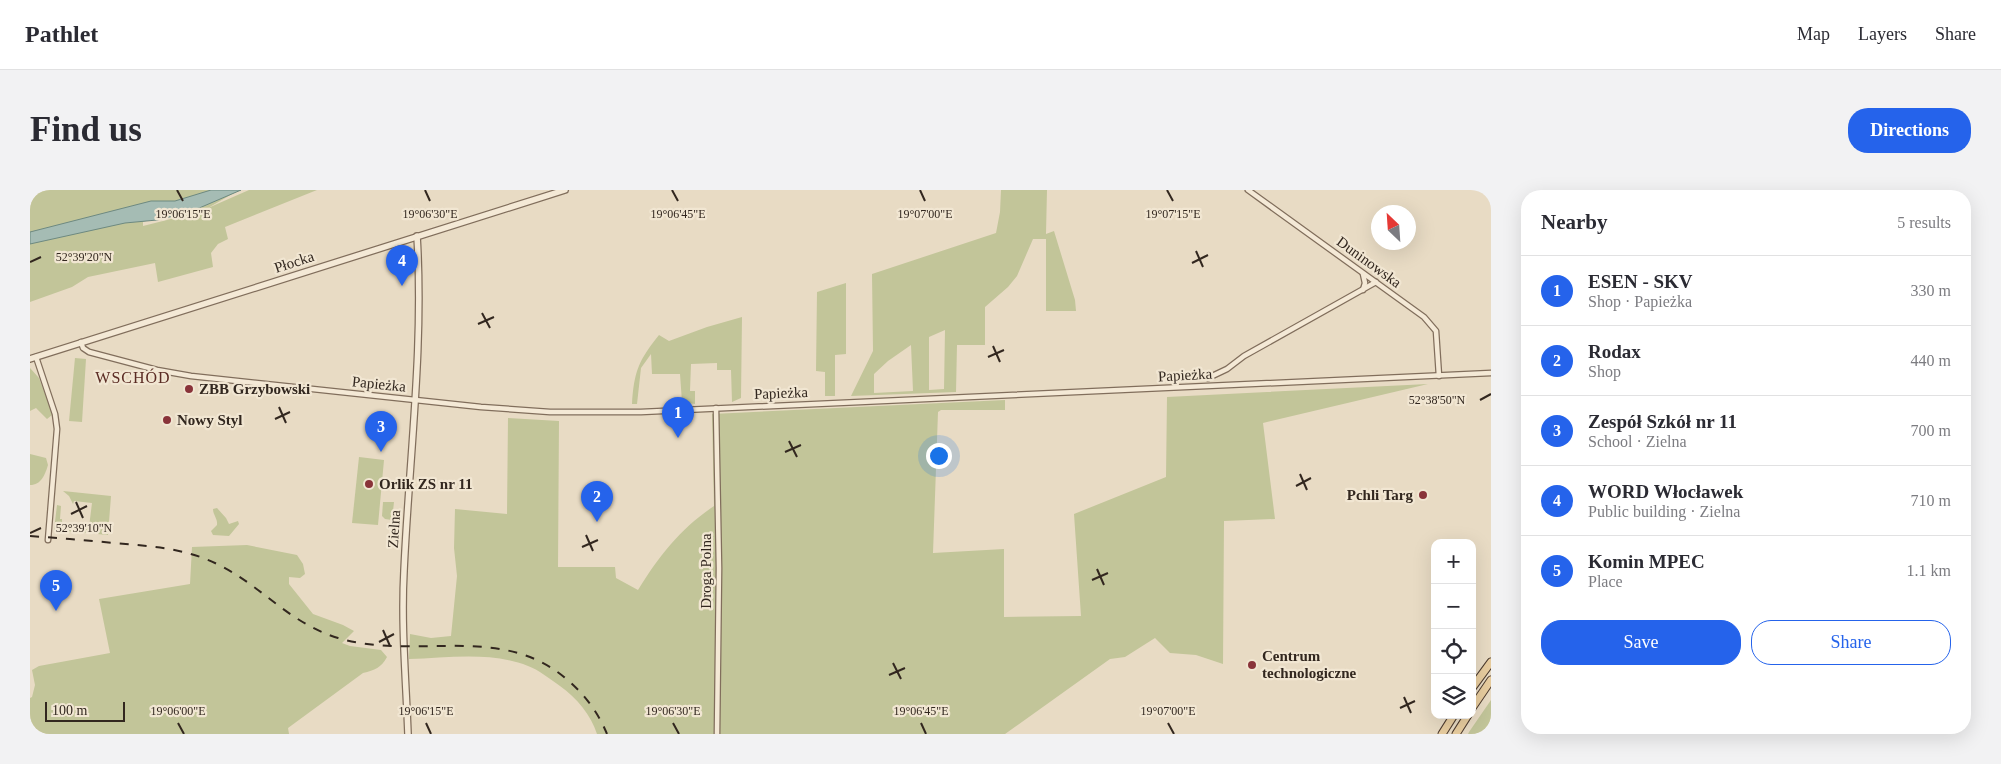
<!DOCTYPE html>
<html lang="en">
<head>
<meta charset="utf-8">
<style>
  :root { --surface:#fff; --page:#f2f2f3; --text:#2b2b33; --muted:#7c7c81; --line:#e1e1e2; --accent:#2563eb }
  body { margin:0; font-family:Georgia,serif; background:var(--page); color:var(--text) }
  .controls { position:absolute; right:15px; bottom:15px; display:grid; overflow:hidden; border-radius:10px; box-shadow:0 5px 20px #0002 }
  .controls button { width:45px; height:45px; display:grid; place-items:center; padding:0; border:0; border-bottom:1px solid var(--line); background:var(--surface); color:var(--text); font:25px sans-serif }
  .compass { position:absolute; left:1341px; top:15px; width:45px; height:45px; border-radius:50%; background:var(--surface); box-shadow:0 5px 20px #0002; rotate:335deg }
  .scale { position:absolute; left:15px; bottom:12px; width:80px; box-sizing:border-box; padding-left:5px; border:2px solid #32271f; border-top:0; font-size:14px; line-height:18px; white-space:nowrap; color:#32271f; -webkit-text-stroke:4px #f1e6d2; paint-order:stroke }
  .you { position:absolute; left:908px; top:265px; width:18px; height:18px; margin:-12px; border:4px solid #fff; border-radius:50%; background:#1a73e8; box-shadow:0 0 0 8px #1a73e833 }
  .badge { display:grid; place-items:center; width:32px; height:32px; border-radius:50%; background:var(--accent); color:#fff; font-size:16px; font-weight:700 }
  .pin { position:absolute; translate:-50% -41px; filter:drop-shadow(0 1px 2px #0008) }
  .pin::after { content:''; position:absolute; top:26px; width:18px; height:15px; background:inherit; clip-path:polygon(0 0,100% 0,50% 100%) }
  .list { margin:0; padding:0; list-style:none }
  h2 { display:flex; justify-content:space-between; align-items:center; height:65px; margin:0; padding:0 20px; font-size:21px }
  h2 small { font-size:16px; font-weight:400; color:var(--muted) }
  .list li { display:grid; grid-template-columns:32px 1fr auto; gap:15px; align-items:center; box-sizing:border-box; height:70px; padding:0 20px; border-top:1px solid var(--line) }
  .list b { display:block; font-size:19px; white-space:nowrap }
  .list p { margin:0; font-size:16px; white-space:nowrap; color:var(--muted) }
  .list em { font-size:16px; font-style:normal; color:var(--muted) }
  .actions { display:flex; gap:10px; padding:15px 20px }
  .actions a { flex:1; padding:11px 0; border:1px solid var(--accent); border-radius:20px; text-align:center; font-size:18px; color:var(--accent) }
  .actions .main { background:var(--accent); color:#fff }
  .icon { flex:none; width:28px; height:28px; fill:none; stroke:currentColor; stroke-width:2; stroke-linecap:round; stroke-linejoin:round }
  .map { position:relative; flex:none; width:1461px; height:544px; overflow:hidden; border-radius:20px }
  header { display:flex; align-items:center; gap:30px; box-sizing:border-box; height:70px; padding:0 25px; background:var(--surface); border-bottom:1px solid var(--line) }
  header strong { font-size:24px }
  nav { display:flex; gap:28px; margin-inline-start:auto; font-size:18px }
  .intro { display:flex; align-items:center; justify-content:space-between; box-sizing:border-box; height:120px; padding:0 30px }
  h1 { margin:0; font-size:35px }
  .button { padding:12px 22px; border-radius:20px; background:var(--accent); color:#fff; font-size:18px; font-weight:700 }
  main { display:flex; gap:30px; padding:0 30px }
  aside { flex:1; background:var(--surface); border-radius:20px; box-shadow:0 5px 20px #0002 }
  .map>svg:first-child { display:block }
</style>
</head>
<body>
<header>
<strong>Pathlet</strong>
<nav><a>Map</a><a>Layers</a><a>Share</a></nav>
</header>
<div class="intro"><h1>Find us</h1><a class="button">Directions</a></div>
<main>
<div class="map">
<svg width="1461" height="544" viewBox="0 0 1461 544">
  <rect width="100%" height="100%" fill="#e8dbc4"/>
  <g fill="#c2c599" fill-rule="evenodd">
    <path d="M0,0H209L178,18L219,0H287L195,37L198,49L188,54L181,63L183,77L128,92L125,73L58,87L42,97L0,112ZM165,23L113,36V32L137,24L146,27Z"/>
    <path d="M971,0H1017L1016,44L1024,41L1045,110L1046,121H1016V49H1003L987,86L978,97L955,117V155H927L926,202L821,206L843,161L842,84L966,43L970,22ZM915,140L914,199L899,200V147ZM881,155L883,201L844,203V184L858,171Z"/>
    <path d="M816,93V164L805,165V206H795V182L786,181L787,102Z"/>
    <path d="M712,127L711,208L702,212L701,180H687V173L661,174L660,201H665V214L652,212L650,184H622L621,164L611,178L607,214H602C604,181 609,170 629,145L639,151L677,137Z"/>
    <path d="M45,168L56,169L52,232L39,231Z"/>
    <path d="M0,178L9,188L21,220L22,225L17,229L6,218L0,221Z"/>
    <path d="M1398,194L1233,233L1245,329L1194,331L1193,474L1166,465L1140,463L1125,448L1095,467L1080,469L975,544H567C561,525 547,508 530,496C520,489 509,480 498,476C460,461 418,468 379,469L380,444L401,448L421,446L427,386L424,358L425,319L477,324L478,228L529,231L528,377H585L586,388L608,400C629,366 651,338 684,316L682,224L975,210V220H911L908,222L903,363L974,359V427L1051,426L1044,324L1136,287L1137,207Z"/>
    <path d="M0,264L16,268L18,275C15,285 11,295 0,295Z"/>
    <path d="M329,267L354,270L348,335L322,333Z"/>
    <path d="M33,301L81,306L78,345L24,340L27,315L31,316L30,329H32V334L59,337L62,313L44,311L43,314L39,306Z"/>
    <path d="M353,312H364L362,330L355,329L352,326Z"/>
    <path d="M187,318L196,328L199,334L208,331L209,334L199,346L183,345L181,341L187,335C188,329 183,325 183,319Z"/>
    <path d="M217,355L267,365L273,374L275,384L270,388L259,387V394L283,424L313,435L324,441L312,453L320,456L351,460L357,467C351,478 345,480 333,483L258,538L259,544H0V508L2,507L5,495L2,480L9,476L80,463L69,409L160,394L162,357Z"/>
    <path d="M1461,510V544H1438L1439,542Z"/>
  </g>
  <path fill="#a5bcb4" stroke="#6d8980" d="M181,0H211L160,22L127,30L95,33L0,54V42L121,11H145Z"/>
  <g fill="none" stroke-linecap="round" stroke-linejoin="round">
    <g stroke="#816e5c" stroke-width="7">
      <g id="minor">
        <path d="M1218,0L1394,127L1406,141L1409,186"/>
        <path d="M1333,100L1335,93L1333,84"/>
        <path d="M51,152L53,158L59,162L127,180L161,186L451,217L520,222H611L1461,183"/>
        <path d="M6,167L25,224L27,239L18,350"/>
        <path d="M1178,188L1197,179L1214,166L1346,92"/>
        <path d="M686,218L689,378L687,544"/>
      </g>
    </g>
    <g stroke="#816e5c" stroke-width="8">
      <g id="tertiary">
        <path d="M0,169L535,0"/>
        <path d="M378,544C376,490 371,435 374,381C379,269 394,158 387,46"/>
      </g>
    </g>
    <g stroke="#4f3d30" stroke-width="9">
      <g id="primary">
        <path d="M1442,498L1461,472"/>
        <path d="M1442,518L1461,490"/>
        <path d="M1412,544L1424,525"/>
        <path d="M1426,544L1438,525"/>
      </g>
    </g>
    <use href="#minor" stroke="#f4e9d6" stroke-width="4.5"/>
    <use href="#tertiary" stroke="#f4e9d6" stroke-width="5.5"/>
    <use href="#primary" stroke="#e8cd9f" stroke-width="7"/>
    <path stroke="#32271f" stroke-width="2" stroke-dasharray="9 9" stroke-linecap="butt" d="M0,346C28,348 55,350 83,353C120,356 156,358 189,375C233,397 259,433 308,448C384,471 468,433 534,487C553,502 568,522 577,544"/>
  </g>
  <path fill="none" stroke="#32271f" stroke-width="2" d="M147,0L153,11M395,0L400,11M642,0L648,11M890,0L895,11M1137,0L1143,11M1166,61L1173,77M0,72L11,67M1162,73L1178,65M452,123L460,138M448,134L464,127M963,156L970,172M958,167L974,160M1450,210L1461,204M249,217L256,233M245,229L260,222M759,251L767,267M755,262L771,255M1270,284L1277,300M1266,296L1281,288M46,312L53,328M41,324L57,316M0,343L11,338M556,345L563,361M552,357L568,350M1067,379L1074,395M1062,390L1078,383M353,440L360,456M349,452L364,444M863,473L871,489M859,485L875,478M1374,507L1381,523M1370,518L1385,511M148,533L154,544M396,533L401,544M643,533L649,544M891,533L896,544M1138,533L1144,544"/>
  <g fill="#893339" stroke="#f1e6d2" stroke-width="2">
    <circle cx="159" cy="199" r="5"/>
    <circle cx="137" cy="230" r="5"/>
    <circle cx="339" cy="294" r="5"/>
    <circle cx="1393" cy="305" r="5"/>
    <circle cx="1222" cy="475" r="5"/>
  </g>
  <g text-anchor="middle" stroke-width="4.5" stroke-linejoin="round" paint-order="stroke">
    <g font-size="15" fill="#32271f" stroke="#f1e6d2">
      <text transform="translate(264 72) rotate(-18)" y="5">Płocka</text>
      <text transform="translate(1339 72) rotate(36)" y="5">Duninowska</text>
      <text transform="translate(1155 185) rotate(-3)" y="5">Papieżka</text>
      <text transform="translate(349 194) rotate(6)" y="5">Papieżka</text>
      <text transform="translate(751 203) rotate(-2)" y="5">Papieżka</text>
      <text transform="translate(364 339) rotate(-86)" y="5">Zielna</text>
      <text transform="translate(676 381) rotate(-90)" y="5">Droga Polna</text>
    </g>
    <g font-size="15" font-weight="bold" fill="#32271f" stroke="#f1e6d2" text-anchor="start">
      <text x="169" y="204">ZBB Grzybowski</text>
      <text x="147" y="235">Nowy Styl</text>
      <text x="349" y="299">Orlik ZS nr 11</text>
      <text x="1383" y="310" text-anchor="end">Pchli Targ</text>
      <text x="1232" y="471">Centrum<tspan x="1232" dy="17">technologiczne</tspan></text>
    </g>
    <g font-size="16" letter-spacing="1" fill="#5a2b23" stroke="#f1e6d2">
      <text x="103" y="193">WSCHÓD</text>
    </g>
  </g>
  <g font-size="12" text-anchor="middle" fill="#32271f" stroke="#f1e6d2" stroke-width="4.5" stroke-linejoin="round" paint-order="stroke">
    <text x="153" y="28">19°06'15"E</text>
    <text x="400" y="28">19°06'30"E</text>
    <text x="648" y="28">19°06'45"E</text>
    <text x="895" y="28">19°07'00"E</text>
    <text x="1143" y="28">19°07'15"E</text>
    <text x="54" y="71">52°39'20"N</text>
    <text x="1407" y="214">52°38'50"N</text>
    <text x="54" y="342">52°39'10"N</text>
    <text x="148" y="525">19°06'00"E</text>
    <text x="396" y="525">19°06'15"E</text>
    <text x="643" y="525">19°06'30"E</text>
    <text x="891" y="525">19°06'45"E</text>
    <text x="1138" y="525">19°07'00"E</text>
  </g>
</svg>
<div class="controls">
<button>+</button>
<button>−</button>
<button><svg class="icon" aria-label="locate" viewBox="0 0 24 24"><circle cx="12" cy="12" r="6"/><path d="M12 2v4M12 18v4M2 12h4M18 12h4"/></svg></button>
<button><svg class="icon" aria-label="layers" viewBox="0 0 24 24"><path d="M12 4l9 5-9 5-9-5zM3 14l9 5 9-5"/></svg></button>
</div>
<svg class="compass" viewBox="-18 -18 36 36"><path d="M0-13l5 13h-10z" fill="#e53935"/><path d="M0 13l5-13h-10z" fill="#7c7c81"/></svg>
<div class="scale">100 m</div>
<div class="you"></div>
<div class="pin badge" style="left:648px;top:248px">1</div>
<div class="pin badge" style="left:567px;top:332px">2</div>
<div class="pin badge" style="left:351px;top:262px">3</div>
<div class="pin badge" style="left:372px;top:96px">4</div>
<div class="pin badge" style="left:26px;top:421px">5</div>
</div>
<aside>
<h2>Nearby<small>5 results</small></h2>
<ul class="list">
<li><span class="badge">1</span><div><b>ESEN - SKV</b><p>Shop · Papieżka</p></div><em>330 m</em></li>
<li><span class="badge">2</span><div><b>Rodax</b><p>Shop</p></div><em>440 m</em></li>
<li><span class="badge">3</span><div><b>Zespół Szkół nr 11</b><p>School · Zielna</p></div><em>700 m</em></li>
<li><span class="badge">4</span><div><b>WORD Włocławek</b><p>Public building · Zielna</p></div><em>710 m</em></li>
<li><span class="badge">5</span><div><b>Komin MPEC</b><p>Place</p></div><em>1.1 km</em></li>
</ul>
<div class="actions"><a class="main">Save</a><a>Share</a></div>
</aside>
</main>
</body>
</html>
